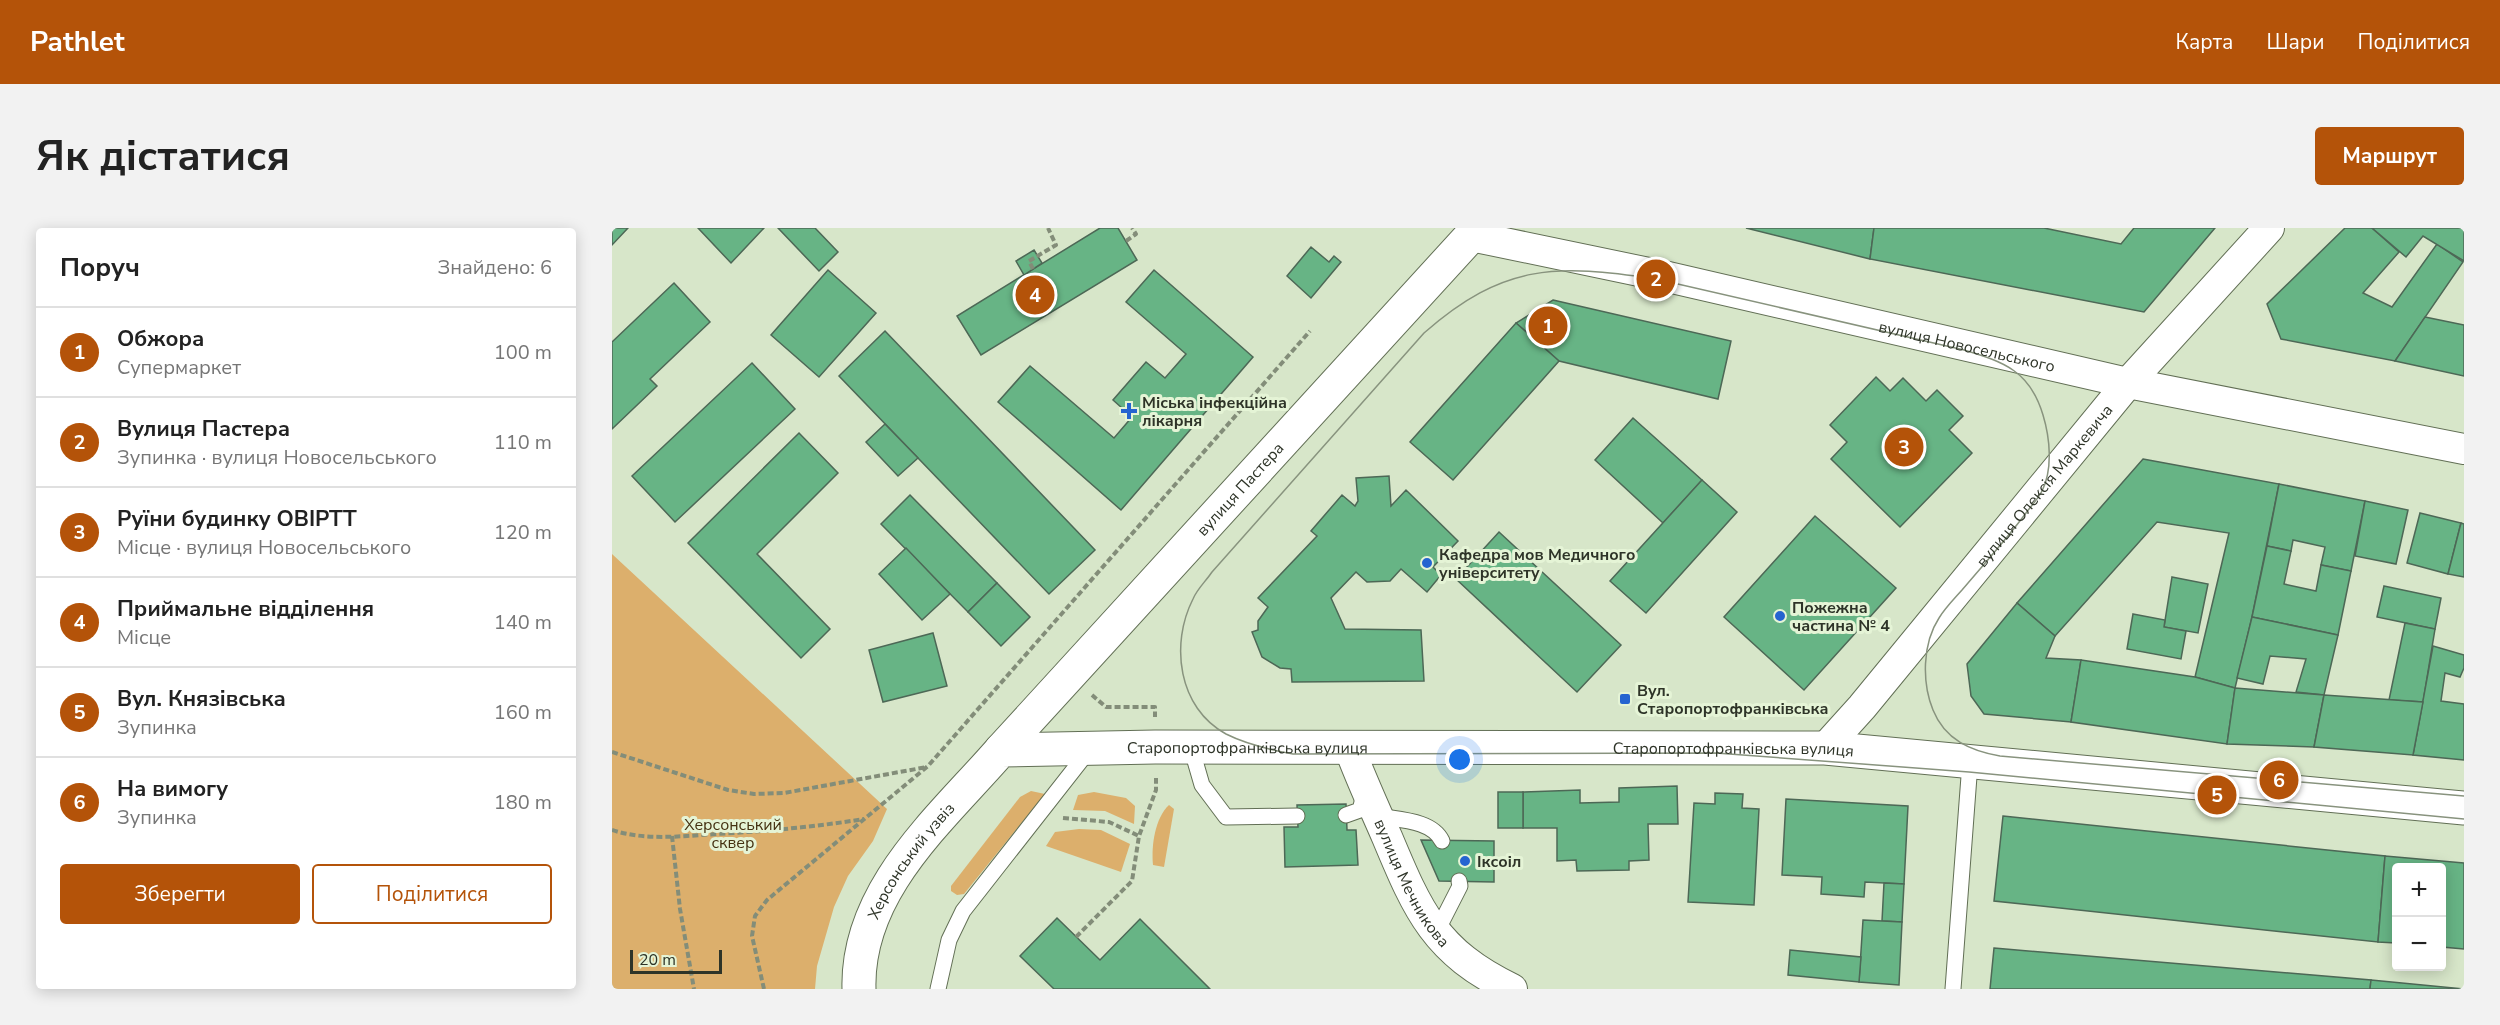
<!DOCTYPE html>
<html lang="uk">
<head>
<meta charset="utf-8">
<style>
  :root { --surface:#fff; --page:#f2f2f2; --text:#222; --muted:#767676; --line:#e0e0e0; --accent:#b45309 }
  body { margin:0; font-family:"Nunito Sans",sans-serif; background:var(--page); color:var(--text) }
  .controls { position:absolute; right:18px; bottom:18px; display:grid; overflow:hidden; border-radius:6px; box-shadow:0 3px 15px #0003 }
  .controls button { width:54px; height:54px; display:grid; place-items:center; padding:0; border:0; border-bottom:2px solid var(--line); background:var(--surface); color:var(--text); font:30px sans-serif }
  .scale { position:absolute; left:18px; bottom:15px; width:92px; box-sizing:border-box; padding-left:6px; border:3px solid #2e3428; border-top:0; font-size:16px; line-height:21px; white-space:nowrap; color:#2e3428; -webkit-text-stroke:4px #e5f4d6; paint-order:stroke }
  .you { position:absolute; left:848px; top:532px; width:21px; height:21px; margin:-15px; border:4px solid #fff; border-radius:50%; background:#1a73e8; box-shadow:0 0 0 9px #1a73e833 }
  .badge { display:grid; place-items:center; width:39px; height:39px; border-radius:50%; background:var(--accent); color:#fff; font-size:20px; font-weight:700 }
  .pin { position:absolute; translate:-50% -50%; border:3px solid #fff; box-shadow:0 2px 6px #0006 }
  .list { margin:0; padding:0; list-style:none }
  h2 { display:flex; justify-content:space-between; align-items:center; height:78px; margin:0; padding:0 24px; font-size:26px }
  h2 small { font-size:20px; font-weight:400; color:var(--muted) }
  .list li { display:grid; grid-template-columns:39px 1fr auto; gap:18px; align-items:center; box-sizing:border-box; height:90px; padding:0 24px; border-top:2px solid var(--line) }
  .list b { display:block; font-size:22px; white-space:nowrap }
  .list p { margin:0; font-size:20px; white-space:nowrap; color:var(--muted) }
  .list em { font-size:20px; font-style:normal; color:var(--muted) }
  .actions { display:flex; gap:12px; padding:18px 24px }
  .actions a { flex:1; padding:14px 0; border:2px solid var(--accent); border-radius:6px; text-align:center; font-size:21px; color:var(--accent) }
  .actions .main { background:var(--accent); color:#fff }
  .map { position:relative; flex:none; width:1852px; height:761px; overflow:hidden; border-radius:6px }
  header { display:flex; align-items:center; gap:36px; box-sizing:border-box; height:84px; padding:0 30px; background:var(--accent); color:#fff }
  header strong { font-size:28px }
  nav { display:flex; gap:33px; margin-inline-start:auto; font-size:21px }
  .intro { display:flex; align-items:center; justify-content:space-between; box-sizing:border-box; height:144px; padding:0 36px }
  h1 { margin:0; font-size:42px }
  .button { padding:15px 27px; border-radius:6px; background:var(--accent); color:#fff; font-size:21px; font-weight:700 }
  main { display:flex; gap:36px; padding:0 36px }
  aside { flex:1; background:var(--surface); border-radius:6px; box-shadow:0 3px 15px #0003 }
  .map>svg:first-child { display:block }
</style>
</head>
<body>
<header>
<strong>Pathlet</strong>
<nav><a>Карта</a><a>Шари</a><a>Поділитися</a></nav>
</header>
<div class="intro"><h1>Як дістатися</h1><a class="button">Маршрут</a></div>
<main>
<aside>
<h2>Поруч<small>Знайдено: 6</small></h2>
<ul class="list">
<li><span class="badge">1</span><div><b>Обжора</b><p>Супермаркет</p></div><em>100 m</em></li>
<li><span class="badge">2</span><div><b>Вулиця Пастера</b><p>Зупинка · вулиця Новосельського</p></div><em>110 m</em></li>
<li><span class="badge">3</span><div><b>Руїни будинку ОВІРТТ</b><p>Місце · вулиця Новосельського</p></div><em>120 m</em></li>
<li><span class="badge">4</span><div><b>Приймальне відділення</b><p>Місце</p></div><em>140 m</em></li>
<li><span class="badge">5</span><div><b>Вул. Князівська</b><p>Зупинка</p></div><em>160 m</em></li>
<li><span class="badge">6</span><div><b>На вимогу</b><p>Зупинка</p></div><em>180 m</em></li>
</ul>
<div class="actions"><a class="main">Зберегти</a><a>Поділитися</a></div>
</aside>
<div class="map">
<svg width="1852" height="761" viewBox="0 0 1852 761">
  <rect width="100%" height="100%" fill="#d7e6c9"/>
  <g fill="#dcaf6c">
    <path d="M0,326L275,581L261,613L236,648L222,679L205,738L203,761H0Z"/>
    <path d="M419,563L433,566L352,666L345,667L339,663V658L408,569Z"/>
    <path d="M482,564L514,570L523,578L522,596L493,583L461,582L466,567Z"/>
    <path d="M557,577L562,581L552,639L541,637C539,618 543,590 557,577Z"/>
    <path d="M467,601L489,602L518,616L509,644L434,618L443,604Z"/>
  </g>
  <g fill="#67b485" stroke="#4d6856" stroke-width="1.5">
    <path d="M0,0H16L0,17Z"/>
    <path d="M86,0H152L119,35Z"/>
    <path d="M166,0H203L226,24L207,43Z"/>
    <path d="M488,0H506L525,32L369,127L345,88Z"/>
    <path d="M1134,0H1262L1258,31Z"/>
    <path d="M1262,0H1432L1509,16L1522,0H1603L1532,84L1258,31Z"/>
    <path d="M1733,0H1760L1787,24L1751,65L1780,79L1825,16L1851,34L1783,133L1669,111L1655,76Z"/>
    <path d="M1760,0H1852V33L1811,8L1794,29Z"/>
    <path d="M699,19L717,34L722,28L729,34L699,70L675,48Z"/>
    <path d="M422,22L430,35L412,47L404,33Z"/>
    <path d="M216,42L264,85L207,149L159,107Z"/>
    <path d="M542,42L641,129L509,282L386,174L418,138L502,210L520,189L501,172L534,134L553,150L574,126L514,74Z"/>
    <path d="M62,55L98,94L38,151L45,158L0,201V114Z"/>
    <path d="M941,72L1119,113L1106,171L947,133L904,95Z"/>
    <path d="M1813,89L1852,97V148L1783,133Z"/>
    <path d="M904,95L947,133L841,252L798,214Z"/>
    <path d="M273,103L483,322L437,366L227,148Z"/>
    <path d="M140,135L183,181L63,294L20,248Z"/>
    <path d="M1264,149L1278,163L1291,150L1314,173L1325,162L1351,188L1337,202L1360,225L1288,299L1219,231L1235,214L1218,197Z"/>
    <path d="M1021,190L1090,252L1051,295L983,232Z"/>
    <path d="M273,196L306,230L286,248L254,214Z"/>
    <path d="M187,205L226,245L145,326L218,401L189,430L76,315Z"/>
    <path d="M1531,231L1667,256L1640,389L1623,460L1583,449L1617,305L1545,294L1443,408L1405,375Z"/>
    <path d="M777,248L779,278L794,262L846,313L821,339L829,347L815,364L789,341L778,353L755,354L744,344L719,370L733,401L809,402L812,453L680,454L679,441L668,440L650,429L640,404L646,402V393L656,379L646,370L705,308L699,303L730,267L743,278L746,273L744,250Z"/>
    <path d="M1090,252L1125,284L1034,385L998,353Z"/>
    <path d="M1667,256L1753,273L1739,343L1709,337L1713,319L1681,312L1679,323L1655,318Z"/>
    <path d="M298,267L385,355L356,384L269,296Z"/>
    <path d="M1753,273L1796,282L1784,336L1743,328Z"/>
    <path d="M1808,285L1849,295L1836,346L1795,335Z"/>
    <path d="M1203,288L1284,360L1192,462L1112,389Z"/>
    <path d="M1849,295L1852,296V349L1836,346Z"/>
    <path d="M887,304L1009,417L965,464L844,351Z"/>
    <path d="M1655,318L1679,323L1672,356L1704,363L1709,337L1739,343L1726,407L1640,389Z"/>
    <path d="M294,320L338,366L310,392L267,346Z"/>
    <path d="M1560,349L1596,356L1586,405L1552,399Z"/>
    <path d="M385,355L418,389L389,418L356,384Z"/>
    <path d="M1772,358L1829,370L1823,401L1765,389Z"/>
    <path d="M1405,375L1443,408L1434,430L1469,432L1459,494L1372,486L1359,468L1355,436Z"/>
    <path d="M1521,386L1553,392L1552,399L1574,403L1569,431L1515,421Z"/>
    <path d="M1640,389L1726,407L1712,467L1684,464L1694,431L1658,428L1651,456L1625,450Z"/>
    <path d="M1793,395L1823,401L1811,474L1777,472Z"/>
    <path d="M321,405L335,458L271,474L257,422Z"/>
    <path d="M1821,418L1852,427V440L1848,449L1833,445L1829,473L1852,476V532L1801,527Z"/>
    <path d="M1469,432L1583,449L1623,460L1615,516L1459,494Z"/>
    <path d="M1623,460L1712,467L1702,519L1615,516Z"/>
    <path d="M1712,467L1811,474L1801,527L1702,519Z"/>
    <path d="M1065,558L1066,596H1036L1037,632L1017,633V642L965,643L964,632L945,633V600H911V564L968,562V575L1007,574V560Z"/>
    <rect x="886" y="564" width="25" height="36"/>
    <path d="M1103,565L1131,566L1130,580L1147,581L1142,677L1076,674L1082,575L1103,576Z"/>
    <path d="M1174,571L1296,578L1292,656L1253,654L1252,669L1209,666L1210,649L1170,647Z"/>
    <path d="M734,576L735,602H744L746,637L673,639L672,599H686L685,577Z"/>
    <path d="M1391,588L1773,628L1766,714L1382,673Z"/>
    <path d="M809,612L882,613V654L827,653Z"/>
    <path d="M1773,628L1852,635V721L1830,719V640H1784V715L1766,714Z"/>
    <path d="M1272,655L1292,656L1290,694L1270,693Z"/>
    <path d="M445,690L488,732L528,691L598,761H442L408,728Z"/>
    <path d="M1251,692L1290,694L1287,757L1247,754Z"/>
    <path d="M1382,720L1759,752L1758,761H1378Z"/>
    <path d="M1178,722L1249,729L1247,754L1176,747Z"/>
    <path d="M1759,752L1852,761H1758Z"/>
  </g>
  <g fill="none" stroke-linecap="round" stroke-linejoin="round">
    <g stroke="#626f55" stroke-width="17">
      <g id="service">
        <path d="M579,519L590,557L614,589L685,588"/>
        <path d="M734,587L748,582L753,563"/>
        <path d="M766,588C787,592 820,592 830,613"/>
        <path d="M824,705L848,658L847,653"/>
        <path d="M326,761L337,712L351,683L478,521"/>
        <path d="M1341,761L1358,535"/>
      </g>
    </g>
    <g stroke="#626f55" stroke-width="32">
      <g id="minor">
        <path id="s1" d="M859,8L1056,49L1516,155L1852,221"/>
        <path id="s2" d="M737,519C748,549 762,579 775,609C806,683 823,724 900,761"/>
        <path id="s3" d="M1213,520L1250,479L1516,155L1657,0"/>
      </g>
    </g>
    <g stroke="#626f55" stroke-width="35">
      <g id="tertiary">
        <path id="s4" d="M389,522L866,0"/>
      </g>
    </g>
    <g stroke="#626f55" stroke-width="35">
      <g id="secondary">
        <path id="s5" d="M247,761C244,662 329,591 389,522L543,519L1213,520L1852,580"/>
      </g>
    </g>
    <g stroke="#838d79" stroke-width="4" stroke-dasharray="6 3" stroke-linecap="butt">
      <path d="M514,13L524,6L520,0"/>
      <path d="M421,41L417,33L444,17L436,0"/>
      <path d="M480,467L494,479H543V489"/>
      <path d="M0,524L116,562L142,566L172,565L315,539"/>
      <path d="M451,590L497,594L527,608"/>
      <path d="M0,602C34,613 70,608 105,606C155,603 203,599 252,591"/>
      <path d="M60,608L68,681L82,761"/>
      <path d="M464,709L520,653L527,608L544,562V550"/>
      <path d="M152,761L140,708L143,688L155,672L316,538L698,103"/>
    </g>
    <use href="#service" stroke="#fff" stroke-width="15"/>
    <use href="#minor" stroke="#fff" stroke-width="30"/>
    <use href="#tertiary" stroke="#fff" stroke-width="33"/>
    <use href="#secondary" stroke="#fff" stroke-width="33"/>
    <path stroke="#88937e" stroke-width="1.5" d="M1852,568L1388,528C1359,523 1333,512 1321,482C1310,455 1310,416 1327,390C1333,380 1342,371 1350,362C1371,337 1394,312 1414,285C1419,278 1426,271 1430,263C1441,241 1438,210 1431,187C1418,143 1392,134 1352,122L1044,51C944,36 892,35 812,105L600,344C594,353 585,361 581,371C558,416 566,480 614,506C634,516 659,522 681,526L1104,525L1357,544L1852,591"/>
  </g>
  <g fill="#2564d0" stroke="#e5f4d6" stroke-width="2">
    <path d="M514 174h6v6h6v6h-6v6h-6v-6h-6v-6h6z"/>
    <circle cx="815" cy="335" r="6"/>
    <circle cx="1168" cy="388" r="6"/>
    <rect x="1007" y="465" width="12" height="12" rx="3"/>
    <circle cx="853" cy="633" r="6"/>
  </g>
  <g text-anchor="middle" stroke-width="6" stroke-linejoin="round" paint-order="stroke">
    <g font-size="16" fill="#2e3428" stroke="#e5f4d6">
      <text dy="6" stroke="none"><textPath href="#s1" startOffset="508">вулиця Новосельського</textPath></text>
      <text dy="6" stroke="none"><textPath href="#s3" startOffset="342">вулиця Олексія Маркевича</textPath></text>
      <text dy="6" stroke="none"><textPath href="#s4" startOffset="354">вулиця Пастера</textPath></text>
      <text dy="6" stroke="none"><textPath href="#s5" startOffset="532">Старопортофранківська вулиця</textPath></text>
      <text dy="6" stroke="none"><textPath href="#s5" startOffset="1018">Старопортофранківська вулиця</textPath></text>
      <text dy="6" stroke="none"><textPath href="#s5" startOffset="142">Херсонський узвіз</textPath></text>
      <text dy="6" stroke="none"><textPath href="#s2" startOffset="150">вулиця Мечникова</textPath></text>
    </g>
    <g font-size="16" font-weight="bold" fill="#2e3428" stroke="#e5f4d6" text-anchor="start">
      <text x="530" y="180">Міська інфекційна<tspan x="530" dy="18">лікарня</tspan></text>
      <text x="827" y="332">Кафедра мов Медичного<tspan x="827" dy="18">університету</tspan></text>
      <text x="1180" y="385">Пожежна<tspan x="1180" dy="18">частина № 4</tspan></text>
      <text x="1025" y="468">Вул.<tspan x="1025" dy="18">Старопортофранківська</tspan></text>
      <text x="865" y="639">Iксоiл</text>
    </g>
    <g font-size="16" fill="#443111" stroke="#e5f4d6">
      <text x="121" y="602">Херсонський<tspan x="121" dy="18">сквер</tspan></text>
    </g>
  </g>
</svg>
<div class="controls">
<button>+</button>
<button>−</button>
</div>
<div class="scale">20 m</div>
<div class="you"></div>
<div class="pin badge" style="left:936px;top:98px">1</div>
<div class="pin badge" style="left:1044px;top:51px">2</div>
<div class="pin badge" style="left:1292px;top:219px">3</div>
<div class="pin badge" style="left:423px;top:67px">4</div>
<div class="pin badge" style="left:1605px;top:567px">5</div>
<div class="pin badge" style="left:1667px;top:552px">6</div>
</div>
</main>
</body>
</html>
